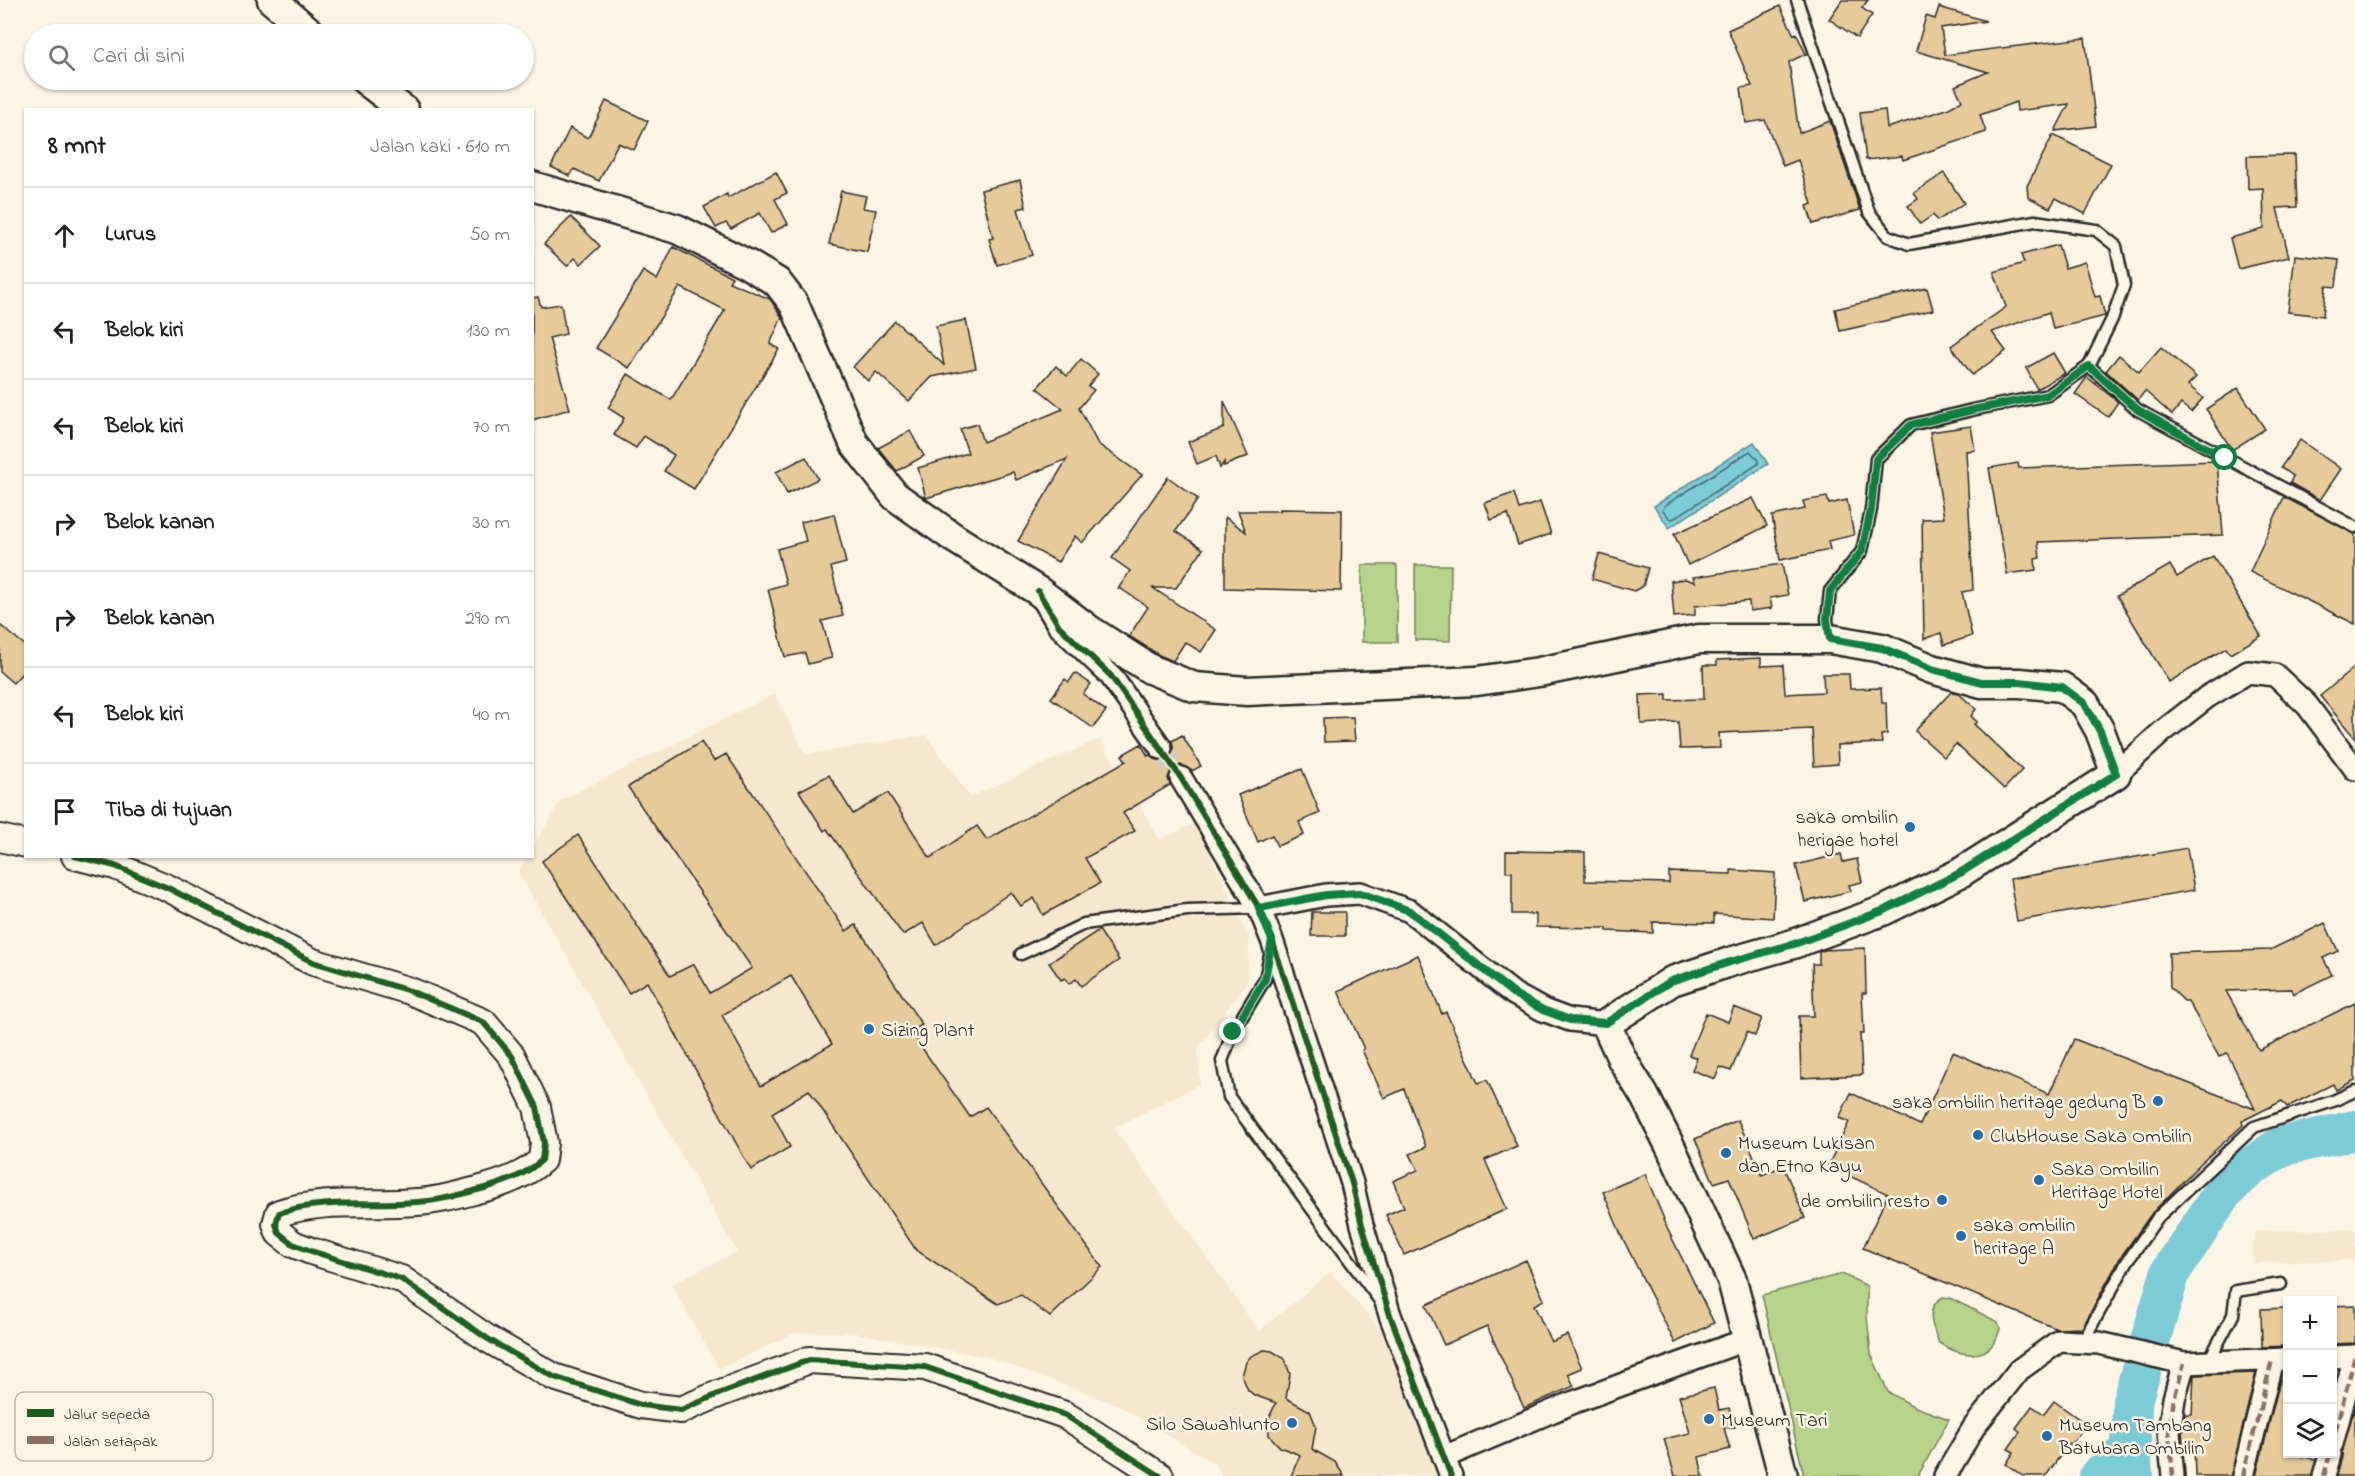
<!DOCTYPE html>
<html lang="id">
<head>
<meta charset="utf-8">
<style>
  :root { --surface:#fff; --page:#f6f6f6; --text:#202124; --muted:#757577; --line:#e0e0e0 }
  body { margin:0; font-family:"Indie Flower",sans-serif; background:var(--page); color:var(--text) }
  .controls { position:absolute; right:18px; bottom:18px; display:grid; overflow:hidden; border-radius:0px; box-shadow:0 2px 4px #0004 }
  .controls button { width:54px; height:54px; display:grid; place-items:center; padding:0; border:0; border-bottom:2px solid var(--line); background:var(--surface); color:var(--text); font:30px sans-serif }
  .stop { position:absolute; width:18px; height:18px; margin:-14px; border:4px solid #0b8043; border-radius:50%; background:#fff }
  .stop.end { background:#0b8043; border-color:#fff; box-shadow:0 2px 6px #0008 }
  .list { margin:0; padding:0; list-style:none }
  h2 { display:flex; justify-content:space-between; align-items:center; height:78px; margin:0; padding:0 24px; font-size:26px }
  h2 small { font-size:20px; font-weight:400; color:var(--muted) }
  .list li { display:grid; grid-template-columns:39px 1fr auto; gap:18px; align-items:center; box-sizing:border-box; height:96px; padding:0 24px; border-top:2px solid var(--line) }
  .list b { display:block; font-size:22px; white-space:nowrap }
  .list em { font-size:20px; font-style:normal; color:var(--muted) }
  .icon { flex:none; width:33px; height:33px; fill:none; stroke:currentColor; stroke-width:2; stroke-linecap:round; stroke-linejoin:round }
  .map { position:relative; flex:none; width:2355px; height:1476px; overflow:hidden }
  .search { position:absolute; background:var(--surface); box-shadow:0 2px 4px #0004; left:24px; top:24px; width:510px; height:66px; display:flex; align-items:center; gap:15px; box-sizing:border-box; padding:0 21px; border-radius:33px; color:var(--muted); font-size:22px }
  .panel { position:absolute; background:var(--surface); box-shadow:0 2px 4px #0004; left:24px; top:108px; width:510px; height:750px; border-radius:0px }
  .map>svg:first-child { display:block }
</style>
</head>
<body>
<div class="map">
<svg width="2355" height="1476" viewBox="0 0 2355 1476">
  <rect width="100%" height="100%" fill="#fcf5e5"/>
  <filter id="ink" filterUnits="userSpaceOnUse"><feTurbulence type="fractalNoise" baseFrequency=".0167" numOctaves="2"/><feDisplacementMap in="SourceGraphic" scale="12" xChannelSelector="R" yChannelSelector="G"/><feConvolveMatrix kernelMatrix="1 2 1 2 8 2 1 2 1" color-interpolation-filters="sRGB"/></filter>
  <g filter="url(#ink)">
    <g fill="#f5e8ce">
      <path d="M775,694L806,755L926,735L970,797L1100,739L1160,840L1196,822L1249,939L1248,981L1198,1048L1200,1084L1114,1128L1259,1331L1331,1272L1383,1333L1441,1474L1437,1476H1222L1215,1464L1118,1405L988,1357L849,1332L795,1333L719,1369L671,1284L737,1252L518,872L527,857L532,856L533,847L561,800Z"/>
      <path d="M2355,1229V1260L2253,1263L2254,1231Z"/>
    </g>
    <g fill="#b8d48b" stroke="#72805b" stroke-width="1.5">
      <rect x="1362" y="565" width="35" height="77"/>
      <path d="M1415,565H1451L1450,641L1415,640Z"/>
      <path d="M1842,1274L1867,1286V1316L1871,1354L1888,1392L1915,1407L1949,1419L1918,1476H1804L1762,1295Z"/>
      <path d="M1943,1297L1950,1298L1998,1322L2000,1328C1992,1362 1963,1358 1939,1343C1932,1326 1924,1308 1943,1297Z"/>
    </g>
    <path fill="#7cccd8" stroke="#5c8c93" stroke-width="1.5" d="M1754,442L1768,464L1669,528L1654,506Z"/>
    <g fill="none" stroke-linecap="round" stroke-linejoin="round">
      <path stroke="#4b6b70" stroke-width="1.5" d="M1750,451L1758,460V464L1673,519L1669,518L1663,510L1664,506Z"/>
      <g stroke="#7cccd8" stroke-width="40">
        <path d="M2099,1476L2131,1450"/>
        <path d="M2133,1476L2131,1450L2132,1401L2171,1271L2224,1191L2248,1169L2280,1147L2355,1130"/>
      </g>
    </g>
    <g fill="#e6ca9a" stroke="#2b2b2b" stroke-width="1.5" fill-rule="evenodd">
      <path d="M1842,0H1868L1862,8L1872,15L1857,38L1829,19Z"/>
      <path d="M1780,6L1794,35L1796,33L1806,54L1789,62L1799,133L1830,121L1860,210L1813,224L1807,206L1812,204L1798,160L1783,166L1765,120L1746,123L1741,88L1752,86L1728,30Z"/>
      <path d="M1939,7L1986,21L1941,28L1945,55L2085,38L2096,126L2055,131L2069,104L2017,111L2016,102L1980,115L1986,132L1903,160L1902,156L1866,160L1860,113L1885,110L1887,128L1947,109L1962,101L1955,86L1988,72L1916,51L1926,16L1935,19Z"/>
      <path d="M606,101L648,121L634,150L618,143L599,181L574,169L570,176L551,167L570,128L588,138Z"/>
      <path d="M2053,135L2111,164L2085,214L2056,198L2050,208L2028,197L2027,186Z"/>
      <path d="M2295,155L2297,207L2277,208L2289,257L2238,269L2230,238L2264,229L2263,188L2248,189L2247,156Z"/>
      <path d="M776,172L787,193L775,199L788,224L771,233L760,213L731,229L726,223L716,228L704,207L727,194L728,198Z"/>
      <path d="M1944,173L1964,203L1937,221L1933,215L1920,224L1908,206L1918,199L1914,193Z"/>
      <path d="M1020,180L1026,207L1018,209L1032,255L997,265L989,239L993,238L981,190Z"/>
      <path d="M841,191L866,196L863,208L876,210L867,252L829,244Z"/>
      <path d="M571,217L600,246L581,264L575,258L567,266L544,244Z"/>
      <path d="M2058,245L2065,268L2085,262L2095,297L2100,296L2105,316L2053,329L2049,312L1992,332L2006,351L1972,375L1951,346L2006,307L1994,272L2024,263L2021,255Z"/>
      <path d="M673,247L732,277L729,282L770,299L782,317L770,344L779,349L694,489L664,471L674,455L644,436L636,448L614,435L624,418L608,408L628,374L671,400L725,310L680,287L629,368L596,348L643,271L657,280Z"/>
      <path d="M2295,255L2339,260L2336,287L2326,286L2323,316L2288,312Z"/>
      <path d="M1927,288L1933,310L1840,331L1835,309Z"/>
      <path d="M538,297L541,307L561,304L566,334L549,338L570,409L532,420V298Z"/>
      <path d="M966,320L976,368L932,377L909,401L876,372L868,381L853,367L895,321L944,365L936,326Z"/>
      <path d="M2161,347L2196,377L2188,385L2203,398L2191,412L2181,404L2172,415L2145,391L2138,400L2106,371L2119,355L2139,372Z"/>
      <path d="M2053,353L2065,373L2037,389L2026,368Z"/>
      <path d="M1081,359L1098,374L1088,386L1094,390L1079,408L1098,444L1142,475L1082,543L1075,536L1058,562L1018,541L1067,459L1016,480L1013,472L926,498L918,468L968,453L960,429L977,424L983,442L1063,409L1037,388L1056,366L1067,376Z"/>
      <path d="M2087,377L2118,402L2108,417L2075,394Z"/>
      <path d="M2238,388L2265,429L2232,450L2206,409Z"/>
      <path d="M1224,401L1248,456L1224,466V462L1220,468L1216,456L1197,464L1188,442L1224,428Z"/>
      <path d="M1971,426L1975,450L1966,451L1973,590L1962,592L1972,636L1944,645L1941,633L1924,639L1922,519L1944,518L1930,432Z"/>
      <path d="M910,431L924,456L897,471L878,448Z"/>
      <path d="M2300,440L2341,469L2320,500L2290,483L2293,476L2281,467Z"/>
      <path d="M806,457L818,479L787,494L776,472Z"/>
      <path d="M2217,461L2223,535L2038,542L2040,558L2035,559L2036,570L2007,574L1989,468L2018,463L2019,468Z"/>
      <path d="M1168,477L1198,499L1176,531L1203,549L1176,588H1153L1216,630L1201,652L1185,642L1173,661L1159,655L1129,636L1148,607L1121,589H1118L1130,571L1112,558Z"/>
      <path d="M1514,493L1519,509L1540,502L1551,534L1518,545L1508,514L1491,520L1485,503Z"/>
      <path d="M1827,497L1829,504L1847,500L1854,535L1828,541L1830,550L1780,560L1772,516L1805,509L1803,501Z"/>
      <path d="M2284,497L2355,534V624L2250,572Z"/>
      <path d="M1753,498L1767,526L1688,565L1674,534Z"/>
      <path d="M1280,509L1342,510L1341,591L1225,588V517L1246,532L1238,511H1280Z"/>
      <path d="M834,514L846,563L831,567L843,616L822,621L832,658L808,664L805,653L785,657L768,589L786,584L777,549L806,541L801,522Z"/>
      <path d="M1599,554L1648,568L1643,586L1634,591L1592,579Z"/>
      <path d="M2213,556L2261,636L2230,654L2226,648L2169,682L2117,596L2170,565L2177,577Z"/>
      <path d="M1782,564L1788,595L1770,598L1772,608L1750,611L1749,601L1695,606V615L1674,617L1671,581L1685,579L1695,582L1693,577Z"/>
      <path d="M0,625L26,646V669L13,683L0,672Z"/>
      <path d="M1761,658V666L1783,665L1785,694L1824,692L1823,674H1849L1850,689L1881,688L1882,703H1886L1887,734L1881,735L1882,743L1837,745L1838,764L1814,766L1812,729L1719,733L1720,748L1680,749L1678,722L1641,724L1640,695L1667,694V700L1704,699L1703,665H1717V660Z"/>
      <path d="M2355,667V738L2320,696Z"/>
      <path d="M1075,673L1091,684L1083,694L1106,711L1093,728L1051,698L1065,679L1069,682Z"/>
      <path d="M1951,692L1958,693L1976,709L1971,716L1977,722L1974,724L2022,770L2004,789L1956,744L1944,757L1915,731Z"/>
      <path d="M1353,717L1355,741L1324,742L1323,718Z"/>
      <path d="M1182,735L1201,766L1192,771L1181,765L1174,767L1168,778L1170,785L1123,813L1135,831L1085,858L1100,883L1043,915L1034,898L1021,906L1011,892L936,945L923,923L903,935L827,829L824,831L799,791L829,775L853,814L888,793L930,858L977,826L987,840L1126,761L1122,755L1141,744L1148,756L1150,755L1155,759L1161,761L1168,759L1173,753L1172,741Z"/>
      <path d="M701,742L714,761L726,754L846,931L856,925L922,1025L911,1032L970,1117L986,1107L1102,1267L1050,1317L1021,1295L998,1304L916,1250L809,1090L772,1113L790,1147L751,1170L647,982L629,993L542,861L578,835L670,976L694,964L710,993L752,968L628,787ZM791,976L832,1044L761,1086L722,1015Z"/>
      <path d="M1302,769L1320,813L1299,822L1304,835L1277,846L1272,835L1258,842L1238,795Z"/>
      <path d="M2187,848L2194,890L2017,921L2010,879Z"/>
      <path d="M1506,851L1585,852V881L1669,883V872L1731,874V870L1775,873L1773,918L1714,914V923L1653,922V933L1607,931V928L1536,927V914H1512V872H1506Z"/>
      <path d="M1841,854L1843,862L1857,859L1862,882L1849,885L1851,891L1805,902L1796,865Z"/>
      <path d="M1312,912H1345V936H1311Z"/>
      <path d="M2325,923L2338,951L2323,958L2332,975L2293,994L2291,989L2226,991L2259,1050L2355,1003V1080L2336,1090L2333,1084L2287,1107L2282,1101L2242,1121L2243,1125L2200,1164L2152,1213L2120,1258L2082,1328L2057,1329L1863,1248L1888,1194L1828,1166L1849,1122L1839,1118L1851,1093L1920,1125L1953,1052L2049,1094L2074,1039L2255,1109L2227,1053L2219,1057L2188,1001H2184L2170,987L2169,953L2270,950Z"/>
      <path d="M1099,930L1119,960L1081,986L1076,979L1069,984L1065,978L1061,980L1049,963Z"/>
      <path d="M1865,948L1866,993H1862L1864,1034H1860L1862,1075L1801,1078L1799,1016H1814L1812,964H1819V952L1825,950Z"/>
      <path d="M1418,955L1442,1014L1446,1012L1478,1083L1487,1080L1517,1146L1485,1160L1507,1209L1404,1255L1386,1215L1404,1207L1393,1181L1418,1170L1410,1154L1426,1147L1404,1089L1384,1098L1362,1050L1364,1049L1338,991Z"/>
      <path d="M1734,1007L1762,1018L1755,1036L1747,1032L1731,1071L1720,1067L1715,1079L1692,1070L1697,1058L1689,1055L1706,1013L1728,1022Z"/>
      <path d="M1738,1120L1762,1175L1783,1166L1805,1218L1754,1239L1729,1178L1714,1183L1695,1139Z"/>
      <path d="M1645,1174L1664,1219L1663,1220L1714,1323L1675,1343L1622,1237L1603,1192Z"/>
      <path d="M1526,1260L1544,1300L1534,1305L1551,1342L1567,1335L1582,1368L1568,1374L1574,1386L1524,1408L1487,1326L1444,1345L1426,1305Z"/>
      <path d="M2355,1305V1343L2332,1344V1306Z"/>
      <path d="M2288,1308V1346L2262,1347L2261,1309Z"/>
      <path d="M1264,1350L1272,1351L1285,1359L1290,1374L1286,1398L1310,1411L1316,1426L1312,1449L1335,1462L1344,1476H1291L1300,1455L1280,1447L1269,1435L1268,1420L1276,1403L1254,1395L1248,1390L1242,1376L1246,1362L1251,1356Z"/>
      <path d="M2282,1372H2288V1454L2316,1459L2312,1476H2256Z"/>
      <path d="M2256,1373L2231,1476H2195L2194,1444L2183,1445L2182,1432L2185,1414H2192L2194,1375Z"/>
      <path d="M1714,1388L1719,1410L1729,1408L1735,1427L1724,1428L1730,1449L1699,1457L1703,1476H1675L1664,1439L1690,1433L1679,1396Z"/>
      <path d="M2054,1401L2086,1424L2071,1445L2069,1443L2046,1476H2023L2006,1464L2014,1452L2008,1449L2020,1432L2016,1428L2032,1406L2044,1414Z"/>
      <path d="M2355,1406V1476H2337L2342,1451Z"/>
    </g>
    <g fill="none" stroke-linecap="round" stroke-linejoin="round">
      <path stroke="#d2cdc0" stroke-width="21" stroke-dasharray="21 10" stroke-linecap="butt" d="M1161,748L1181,778"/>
      <g stroke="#2b2b2b" stroke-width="15">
        <g id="service">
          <path d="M1797,0L1869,212L1888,236L1909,244L2035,221L2096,230L2116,246L2124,285L2112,319L2089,366L2048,395L1972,410L1911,425L1876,459L1871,510L1862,551L1830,591L1827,619L1830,639"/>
          <path d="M2089,366L2138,410L2355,527"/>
          <path d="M1271,950L1265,979L1233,1032L1222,1061L1229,1097L1380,1301"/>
          <path d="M1021,954L1084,924L1187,910L1259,908"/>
          <path d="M2083,1341L2127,1262L2158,1217L2254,1127L2333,1101L2355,1091"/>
          <path d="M2208,1362L2233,1315L2236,1291L2281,1284"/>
        </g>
      </g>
      <g stroke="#2b2b2b" stroke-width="26">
        <g id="minor">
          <path d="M1043,599L1059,626L1111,676L1161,748"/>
          <path d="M2116,774L2162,732L2207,697L2248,672L2275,675L2307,705L2355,769"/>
          <path d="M1181,778L1259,908L1272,940L1352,1183L1362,1225L1390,1315L1451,1476"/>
          <path d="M1259,908L1326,895L1360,893L1410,911L1514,994L1543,1010L1570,1020L1606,1024"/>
          <path d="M2332,1357L2355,1356"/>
          <path d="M2332,1444L2355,1356"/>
          <path d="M1444,1457L1574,1402L1748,1339"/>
          <path d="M1945,1476L1974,1427L2019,1370L2059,1341L2099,1343L2184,1363L2288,1359"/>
          <path d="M2173,1476L2169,1432L2174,1399L2184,1363"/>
          <path d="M2243,1476L2272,1360"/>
          <path d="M2324,1476L2330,1454"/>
        </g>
      </g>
      <g stroke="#2b2b2b" stroke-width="30">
        <g id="tertiary">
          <path d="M0,838L26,844"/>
          <path d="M75,856L115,866L168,888L313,962L410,991L483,1022L512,1056L537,1107L544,1143L542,1160C525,1175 506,1182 485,1188C462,1194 440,1201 417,1202C371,1206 324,1198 279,1213L276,1224L279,1233L293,1244L311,1251L401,1279L488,1339L554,1377L641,1405L681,1410L721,1393L809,1360L925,1367L1065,1415L1160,1476"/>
        </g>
      </g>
      <g stroke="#2b2b2b" stroke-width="33">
        <g id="secondary">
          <path d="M272,0L312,34"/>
          <path d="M365,80L404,110"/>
          <path d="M532,186L677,229L747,264L777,282L794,304L854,443L895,496L954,538L1038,591L1088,629L1150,669L1194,687L1247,691L1477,681L1539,672L1699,639H1830L1882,648L1932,669L1982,683H2020L2062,687L2085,704L2100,731L2116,774L1960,873L1885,910L1793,944L1730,962L1672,981L1606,1024L1622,1059L1644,1095L1671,1148L1732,1280L1783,1476"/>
        </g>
      </g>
      <use href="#service" stroke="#fcf5e5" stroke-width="10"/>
      <use href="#minor" stroke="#fcf5e5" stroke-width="21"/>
      <use href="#tertiary" stroke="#fcf5e5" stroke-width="26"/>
      <use href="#secondary" stroke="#fcf5e5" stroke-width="28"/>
      <g stroke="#8d6e63" stroke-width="4.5" stroke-dasharray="9 4.5" stroke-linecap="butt">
        <path d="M2332,1444L2355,1356"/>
        <path d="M2173,1476L2169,1432L2174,1399L2184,1363"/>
        <path d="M2243,1476L2272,1360"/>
        <path d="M2324,1476L2330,1454"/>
      </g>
      <g stroke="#fcf5e5" stroke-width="10">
        <g id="cycleway">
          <path d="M1038,591L1059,626L1111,676L1181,778L1259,908L1272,940L1352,1183L1362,1225L1390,1315L1451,1476"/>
          <path d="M75,856L115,866L168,888L313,962L410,991L483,1022L512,1056L537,1107L544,1143L542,1160C525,1175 506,1182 485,1188C462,1194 440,1201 417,1202C371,1206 324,1198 279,1213L276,1224L279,1233L293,1244L311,1251L401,1279L488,1339L554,1377L641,1405L681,1410L721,1393L809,1360L925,1367L1065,1415L1160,1476"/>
        </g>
      </g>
      <use href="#cycleway" stroke="#1b5e20" stroke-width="6"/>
    </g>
  </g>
  <g fill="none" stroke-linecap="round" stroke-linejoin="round" filter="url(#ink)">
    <path stroke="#0b8043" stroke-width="8" d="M1233,1032L1265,979L1272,940L1259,908L1326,895L1360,893L1410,911L1514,994L1543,1010L1570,1020L1606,1023L1671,981L1730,962L1794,944L1885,910L1960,873L2116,774L2100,731L2085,704L2062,687L2020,682H1982L1932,669L1882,648L1830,639L1827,619L1830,591L1862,551L1871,510L1876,459L1911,425L1972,410L2048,395L2089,366L2138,410L2225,458"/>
  </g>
  <g fill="#1f6fb2" stroke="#fcf5e5" stroke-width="2">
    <circle cx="1910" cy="827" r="6"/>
    <circle cx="869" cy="1029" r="6"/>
    <circle cx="2158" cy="1101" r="6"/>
    <circle cx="1978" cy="1135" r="6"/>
    <circle cx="1726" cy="1153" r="6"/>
    <circle cx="2039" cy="1180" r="6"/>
    <circle cx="1942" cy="1200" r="6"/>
    <circle cx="1961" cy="1236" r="6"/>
    <circle cx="1709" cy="1419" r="6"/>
    <circle cx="1292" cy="1423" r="6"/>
    <circle cx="2047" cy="1436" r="6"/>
  </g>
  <g text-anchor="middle" stroke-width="5" stroke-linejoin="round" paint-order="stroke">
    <g font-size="20" fill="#2b2b2b" stroke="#fcf5e5" text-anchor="start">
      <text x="1898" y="823" text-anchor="end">saka ombilin<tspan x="1898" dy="23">herigae hotel</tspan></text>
      <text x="881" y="1036">Sizing Plant</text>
      <text x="2146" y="1108" text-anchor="end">saka ombilin heritage gedung B</text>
      <text x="1990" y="1142">ClubHouse Saka Ombilin</text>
      <text x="1738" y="1149">Museum Lukisan<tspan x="1738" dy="23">dan Etno Kayu</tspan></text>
      <text x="2051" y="1175">Saka Ombilin<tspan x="2051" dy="23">Heritage Hotel</tspan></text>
      <text x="1930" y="1207" text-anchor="end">de ombilin resto</text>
      <text x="1973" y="1231">saka ombilin<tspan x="1973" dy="23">heritage A</tspan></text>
      <text x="1721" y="1426">Museum Tari</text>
      <text x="1280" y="1430" text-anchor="end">Silo Sawahlunto</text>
      <text x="2059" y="1431">Museum Tambang<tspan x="2059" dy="23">Batubara Ombilin</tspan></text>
    </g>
  </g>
  <rect x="15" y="1392" width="198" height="69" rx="9" fill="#fcf5e5" stroke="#bdb8ad" stroke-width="1.5"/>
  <rect x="27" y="1409" width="27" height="8" fill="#1b5e20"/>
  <rect x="27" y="1436" width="27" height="8" fill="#8d6e63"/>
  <g font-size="16" fill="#2b2b2b">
    <text x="64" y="1419">Jalur sepeda</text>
    <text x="64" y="1446">Jalan setapak</text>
  </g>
</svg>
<div class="controls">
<button>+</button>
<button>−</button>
<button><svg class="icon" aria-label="layers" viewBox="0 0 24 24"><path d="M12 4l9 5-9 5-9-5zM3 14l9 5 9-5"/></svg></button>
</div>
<div class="stop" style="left:2225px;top:458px"></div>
<div class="stop end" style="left:1233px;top:1032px"></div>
<div class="search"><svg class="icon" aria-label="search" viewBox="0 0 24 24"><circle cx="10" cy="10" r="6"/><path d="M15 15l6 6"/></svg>Cari di sini</div>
<section class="panel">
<h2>8 mnt<small>Jalan kaki · 610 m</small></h2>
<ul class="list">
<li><svg class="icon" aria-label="ahead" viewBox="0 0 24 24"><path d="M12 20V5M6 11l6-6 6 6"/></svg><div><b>Lurus</b></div><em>50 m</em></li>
<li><svg class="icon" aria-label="left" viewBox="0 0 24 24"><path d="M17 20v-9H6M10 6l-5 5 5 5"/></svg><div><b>Belok kiri</b></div><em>130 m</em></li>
<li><svg class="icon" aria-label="left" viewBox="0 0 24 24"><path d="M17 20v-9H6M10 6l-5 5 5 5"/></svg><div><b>Belok kiri</b></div><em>70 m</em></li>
<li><svg class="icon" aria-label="right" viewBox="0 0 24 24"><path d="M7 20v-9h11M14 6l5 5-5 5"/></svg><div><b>Belok kanan</b></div><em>30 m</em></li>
<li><svg class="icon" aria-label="right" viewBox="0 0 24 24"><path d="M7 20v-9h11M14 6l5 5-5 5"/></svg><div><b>Belok kanan</b></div><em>290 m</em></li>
<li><svg class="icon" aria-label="left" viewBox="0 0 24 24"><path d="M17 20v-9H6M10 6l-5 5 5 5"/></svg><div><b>Belok kiri</b></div><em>40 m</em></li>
<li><svg class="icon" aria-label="arrive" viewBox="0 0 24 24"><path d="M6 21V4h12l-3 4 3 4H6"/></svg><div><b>Tiba di tujuan</b></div></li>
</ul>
</section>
</div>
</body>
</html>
